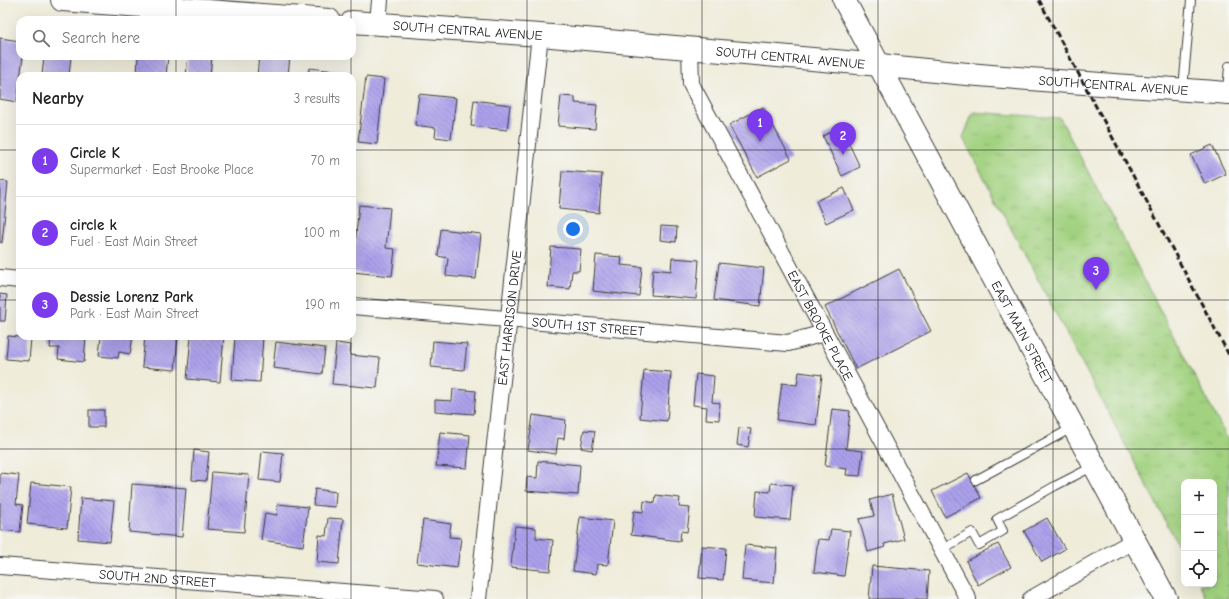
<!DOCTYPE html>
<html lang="en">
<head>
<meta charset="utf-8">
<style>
  :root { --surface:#fff; --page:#f6f6f6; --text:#222; --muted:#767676; --line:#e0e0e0; --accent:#7c3aed }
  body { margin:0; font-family:"Comic Neue",sans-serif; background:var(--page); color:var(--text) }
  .controls { position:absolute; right:12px; bottom:12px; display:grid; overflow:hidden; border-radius:8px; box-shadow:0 4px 16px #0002 }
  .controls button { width:36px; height:36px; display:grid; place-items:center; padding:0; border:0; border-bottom:1px solid var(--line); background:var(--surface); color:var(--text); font:20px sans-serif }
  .you { position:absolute; left:573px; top:229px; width:14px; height:14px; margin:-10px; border:3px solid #fff; border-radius:50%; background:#1a73e8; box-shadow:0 0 0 6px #1a73e833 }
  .badge { display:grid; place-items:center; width:26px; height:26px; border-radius:50%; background:var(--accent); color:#fff; font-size:13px; font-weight:700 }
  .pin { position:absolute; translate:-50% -33px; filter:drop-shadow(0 1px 2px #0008) }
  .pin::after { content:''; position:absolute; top:21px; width:14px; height:12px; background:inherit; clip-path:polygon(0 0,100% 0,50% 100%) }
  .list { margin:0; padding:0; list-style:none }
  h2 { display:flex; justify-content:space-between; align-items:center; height:52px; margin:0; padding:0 16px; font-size:17px }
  h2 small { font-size:13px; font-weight:400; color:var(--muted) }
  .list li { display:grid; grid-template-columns:26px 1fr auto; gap:12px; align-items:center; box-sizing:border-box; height:72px; padding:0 16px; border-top:1px solid var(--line) }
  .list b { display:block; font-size:15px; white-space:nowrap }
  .list p { margin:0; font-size:13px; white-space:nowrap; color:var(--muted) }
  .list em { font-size:13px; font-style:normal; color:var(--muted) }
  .icon { flex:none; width:22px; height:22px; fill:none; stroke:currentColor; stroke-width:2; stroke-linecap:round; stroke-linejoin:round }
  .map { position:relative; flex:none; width:1229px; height:599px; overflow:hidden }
  .search { position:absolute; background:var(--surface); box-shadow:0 4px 16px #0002; left:16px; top:16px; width:340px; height:44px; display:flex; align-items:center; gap:10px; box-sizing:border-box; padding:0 14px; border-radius:12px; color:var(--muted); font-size:15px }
  .panel { position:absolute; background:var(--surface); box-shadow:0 4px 16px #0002; left:16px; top:72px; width:340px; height:268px; border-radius:12px }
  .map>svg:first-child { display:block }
</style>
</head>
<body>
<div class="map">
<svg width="1229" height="599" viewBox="0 0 1229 599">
  <defs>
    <pattern id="park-tufts" width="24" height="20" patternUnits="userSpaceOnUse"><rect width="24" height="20" fill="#a2d280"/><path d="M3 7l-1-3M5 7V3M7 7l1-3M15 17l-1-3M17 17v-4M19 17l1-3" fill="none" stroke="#8bb46e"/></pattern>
    <pattern id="building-back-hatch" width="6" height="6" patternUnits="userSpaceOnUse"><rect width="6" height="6" fill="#aca0ec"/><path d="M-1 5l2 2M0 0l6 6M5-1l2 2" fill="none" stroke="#8b82be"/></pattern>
  </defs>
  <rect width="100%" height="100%" fill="#f6f6f2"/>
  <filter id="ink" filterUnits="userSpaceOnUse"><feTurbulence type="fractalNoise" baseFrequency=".025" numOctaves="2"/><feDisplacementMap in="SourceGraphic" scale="8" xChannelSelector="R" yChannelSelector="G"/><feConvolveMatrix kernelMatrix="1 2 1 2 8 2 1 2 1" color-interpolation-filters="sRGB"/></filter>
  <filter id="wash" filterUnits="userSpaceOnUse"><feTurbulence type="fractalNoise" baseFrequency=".012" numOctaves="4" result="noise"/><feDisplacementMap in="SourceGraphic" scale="16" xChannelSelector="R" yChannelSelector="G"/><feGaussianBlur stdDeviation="0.9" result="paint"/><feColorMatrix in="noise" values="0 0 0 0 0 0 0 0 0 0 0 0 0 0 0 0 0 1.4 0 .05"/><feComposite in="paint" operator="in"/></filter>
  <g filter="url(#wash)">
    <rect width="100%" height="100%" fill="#efecda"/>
    <path fill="url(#park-tufts)" stroke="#5f774e" d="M973,112L1060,118L1229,442V599H1207L1199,584H1214V482H1184V556L963,138Z"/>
    <g id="blocks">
      <g fill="url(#building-back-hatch)">
        <path d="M0,38L20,41V56H23L17,102L0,99Z"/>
        <path d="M44,56H71L69,76H42Z"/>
        <path d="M138,56H168L166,76H137Z"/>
        <path d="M188,56H212L210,76H186Z"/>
        <path d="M259,56H290L288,76H257Z"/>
        <path d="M309,68L335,71V76H308Z"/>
        <path d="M366,77L384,79L377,144L358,142Z"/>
        <path d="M419,94L456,98L451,139L435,137L436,128L415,125Z"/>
        <path d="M561,96L575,97V103L597,105L595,129L558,126Z"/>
        <path d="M474,100L510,105L507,130L471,126Z"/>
        <path d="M763,107L791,159L757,177L729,125Z"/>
        <path d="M841,127L860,167L842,176L823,136Z"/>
        <path d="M1212,145L1226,174L1205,184L1191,155Z"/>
        <path d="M562,171L602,174L599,213L559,209Z"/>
        <path d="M0,181L8,182L2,243L0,242Z"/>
        <path d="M844,188L854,210L826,223L816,201Z"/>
        <path d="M359,205L390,208L386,248L395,249L392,276L352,272V246H355Z"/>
        <path d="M661,226L677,227L676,242L660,240Z"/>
        <path d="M441,229L481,234L476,279L446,276L448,258L438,256Z"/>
        <path d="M551,247L581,249L579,271H572L570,289L548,287Z"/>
        <path d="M596,255L622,257L621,265L642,267L639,296L593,291Z"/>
        <path d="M672,258L699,260L696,299L651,295L653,269L671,271Z"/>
        <path d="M719,263L764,268L760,306L714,300Z"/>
        <path d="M899,269L931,331L856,369L825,307Z"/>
        <path d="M0,294L7,295L5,321H0Z"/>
        <path d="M8,336L31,338L29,361L6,359Z"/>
        <path d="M51,336H86L84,362L58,359L59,348H50Z"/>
        <path d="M101,336H133L130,354L119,352L118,358L99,356Z"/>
        <path d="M145,336H178L175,370L142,367Z"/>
        <path d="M191,336H224L220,382L187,379Z"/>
        <path d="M235,336H263L260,382L232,380Z"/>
        <path d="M433,341L467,344L464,370L431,367Z"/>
        <path d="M276,342L325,348L322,374L273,368Z"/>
        <path d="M336,343L351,345L350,355L380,358L377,388L332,384Z"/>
        <path d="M644,370L671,372L667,421L640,418Z"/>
        <path d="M799,372L822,375L816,425L777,420L782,383L797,385Z"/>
        <path d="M696,374L714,376L712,402L720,403L719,420L706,419L707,407L693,405Z"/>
        <path d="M453,389L476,391L474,414L435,411V400L452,401Z"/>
        <path d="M832,409L850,411L846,449L863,451L860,476L846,475L847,469L825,466Z"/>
        <rect x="89" y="410" width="15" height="17"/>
        <path d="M533,415L566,420L564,439L558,438L556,454L528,450Z"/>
        <path d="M739,428L751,429L748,447L737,445Z"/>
        <path d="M584,430L595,431L592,450L581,448Z"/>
        <path d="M440,432L470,435L467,468L436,466Z"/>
        <path d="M194,450L209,452L206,481L192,480Z"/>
        <path d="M262,451L283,453L280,482L259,480Z"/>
        <path d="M538,461L580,465L578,495L526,491L527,477L537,478Z"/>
        <path d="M212,472L249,475L244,532L207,529Z"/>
        <path d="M0,473L19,475L16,504L23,505L20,532L0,530Z"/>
        <path d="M968,473L981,498L945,517L932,491Z"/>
        <path d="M31,483L71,487L67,528L27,524Z"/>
        <path d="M771,483L793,485L790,520L755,517L757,491L770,492Z"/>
        <path d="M132,484L186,488L182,537L129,532Z"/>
        <path d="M315,489L336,492L335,507L313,505Z"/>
        <path d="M892,494L904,539L884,544L885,547L868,552L859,519L874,516L870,500Z"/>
        <path d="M656,495L680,498L679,507L690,508L687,532L681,531L680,541L631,535L634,511L643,512L644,501L655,503Z"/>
        <path d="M81,498L114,501L110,542L78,539Z"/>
        <path d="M278,504L308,507L303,546L261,540L265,513L277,515Z"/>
        <path d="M580,517L613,521L608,565L597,564L596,574L573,571Z"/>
        <path d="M328,518L343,519L339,564L317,562L319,535L326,536Z"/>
        <path d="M1047,518L1065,549L1042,562L1024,531Z"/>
        <path d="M423,520L451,524L449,537L461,538L457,568L417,563Z"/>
        <path d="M515,526L536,528V538L553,540L550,571L511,567Z"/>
        <path d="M831,529L850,531L844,576L814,572L818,539L829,540Z"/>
        <path d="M998,544L1011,567L978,585L966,561Z"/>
        <path d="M745,545L777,548L774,583L742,580Z"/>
        <path d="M702,546L726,548L723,580L699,578Z"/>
        <path d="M872,566L929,571L927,599H869Z"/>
      </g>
    </g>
  </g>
  <g filter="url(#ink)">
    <use href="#blocks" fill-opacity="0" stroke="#3c3b38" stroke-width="1"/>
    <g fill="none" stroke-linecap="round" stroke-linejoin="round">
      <g stroke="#3c3b38" stroke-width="10">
        <g id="lane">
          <path d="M1183,89L1191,0"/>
          <path d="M1227,92L1229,66"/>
          <path d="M976,480L1072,428"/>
          <path d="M941,550L972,532L979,545L1003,531L997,519L1055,486L1094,466"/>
        </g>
      </g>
      <g stroke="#3c3b38" stroke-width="18">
        <g id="street">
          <path d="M378,24L380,0"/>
          <path id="s1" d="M690,48L691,84L968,599"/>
          <path d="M0,278L20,280"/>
          <path id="s2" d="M352,306L788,343L824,333"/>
          <path id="s3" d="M0,566L435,599"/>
          <path id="s4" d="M478,599L540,35"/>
          <path d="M1031,599L1135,540"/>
        </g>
      </g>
      <g stroke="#3c3b38" stroke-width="24">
        <g id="secondary">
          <path d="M62,0L329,20"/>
          <path id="s5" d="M352,22L540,35L880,65C996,79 1113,84 1229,93"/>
        </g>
      </g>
      <g stroke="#3c3b38" stroke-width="24">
        <g id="primary">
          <path id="s6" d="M844,0L1166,599"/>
        </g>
      </g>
      <use href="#lane" stroke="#fff" stroke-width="8"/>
      <use href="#street" stroke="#fff" stroke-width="16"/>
      <use href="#secondary" stroke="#fff" stroke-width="22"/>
      <use href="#primary" stroke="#fff" stroke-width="22"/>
      <path stroke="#1c1c1c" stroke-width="3" stroke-dasharray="6 3" stroke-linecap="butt" d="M1039,0L1229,355"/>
    </g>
  </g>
  <path fill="none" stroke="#1c1c1c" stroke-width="1" stroke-opacity="0.55" d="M176,0V20M351,0V20M527,0V599M702,0V599M878,0V599M1053,0V599M176,56V76M351,56V76M0,150H20M352,150H1229M0,300H20M352,300H1229M176,336V599M351,336V599M0,449H1229"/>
  <g text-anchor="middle" stroke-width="3" stroke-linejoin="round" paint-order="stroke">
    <g font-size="13" fill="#1c1c1c" stroke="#f6f6f2">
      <text dy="5" stroke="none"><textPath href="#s5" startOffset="116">SOUTH CENTRAL AVENUE</textPath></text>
      <text dy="5" stroke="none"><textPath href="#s5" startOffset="440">SOUTH CENTRAL AVENUE</textPath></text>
      <text dy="5" stroke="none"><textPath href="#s5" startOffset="764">SOUTH CENTRAL AVENUE</textPath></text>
      <text dy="5" stroke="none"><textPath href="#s4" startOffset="283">EAST HARRISON DRIVE</textPath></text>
      <text dy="5" stroke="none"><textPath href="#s2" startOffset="237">SOUTH 1ST STREET</textPath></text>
      <text dy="5" stroke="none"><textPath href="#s1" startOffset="310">EAST BROOKE PLACE</textPath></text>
      <text dy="5" stroke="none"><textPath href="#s6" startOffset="377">EAST MAIN STREET</textPath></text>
      <text dy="5" stroke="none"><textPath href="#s3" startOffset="158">SOUTH 2ND STREET</textPath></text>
    </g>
  </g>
</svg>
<div class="controls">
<button>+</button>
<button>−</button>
<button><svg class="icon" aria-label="locate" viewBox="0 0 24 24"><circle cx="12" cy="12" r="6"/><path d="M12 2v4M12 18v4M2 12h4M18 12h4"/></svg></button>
</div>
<div class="you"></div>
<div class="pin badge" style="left:760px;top:142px">1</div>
<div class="pin badge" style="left:843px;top:155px">2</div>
<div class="pin badge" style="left:1096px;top:290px">3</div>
<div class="search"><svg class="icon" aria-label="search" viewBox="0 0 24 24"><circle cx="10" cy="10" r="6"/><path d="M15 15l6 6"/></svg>Search here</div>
<section class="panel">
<h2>Nearby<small>3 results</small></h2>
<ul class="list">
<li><span class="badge">1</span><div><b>Circle K</b><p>Supermarket · East Brooke Place</p></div><em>70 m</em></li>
<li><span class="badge">2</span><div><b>circle k</b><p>Fuel · East Main Street</p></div><em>100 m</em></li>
<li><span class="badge">3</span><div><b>Dessie Lorenz Park</b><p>Park · East Main Street</p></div><em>190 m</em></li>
</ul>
</section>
</div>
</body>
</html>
